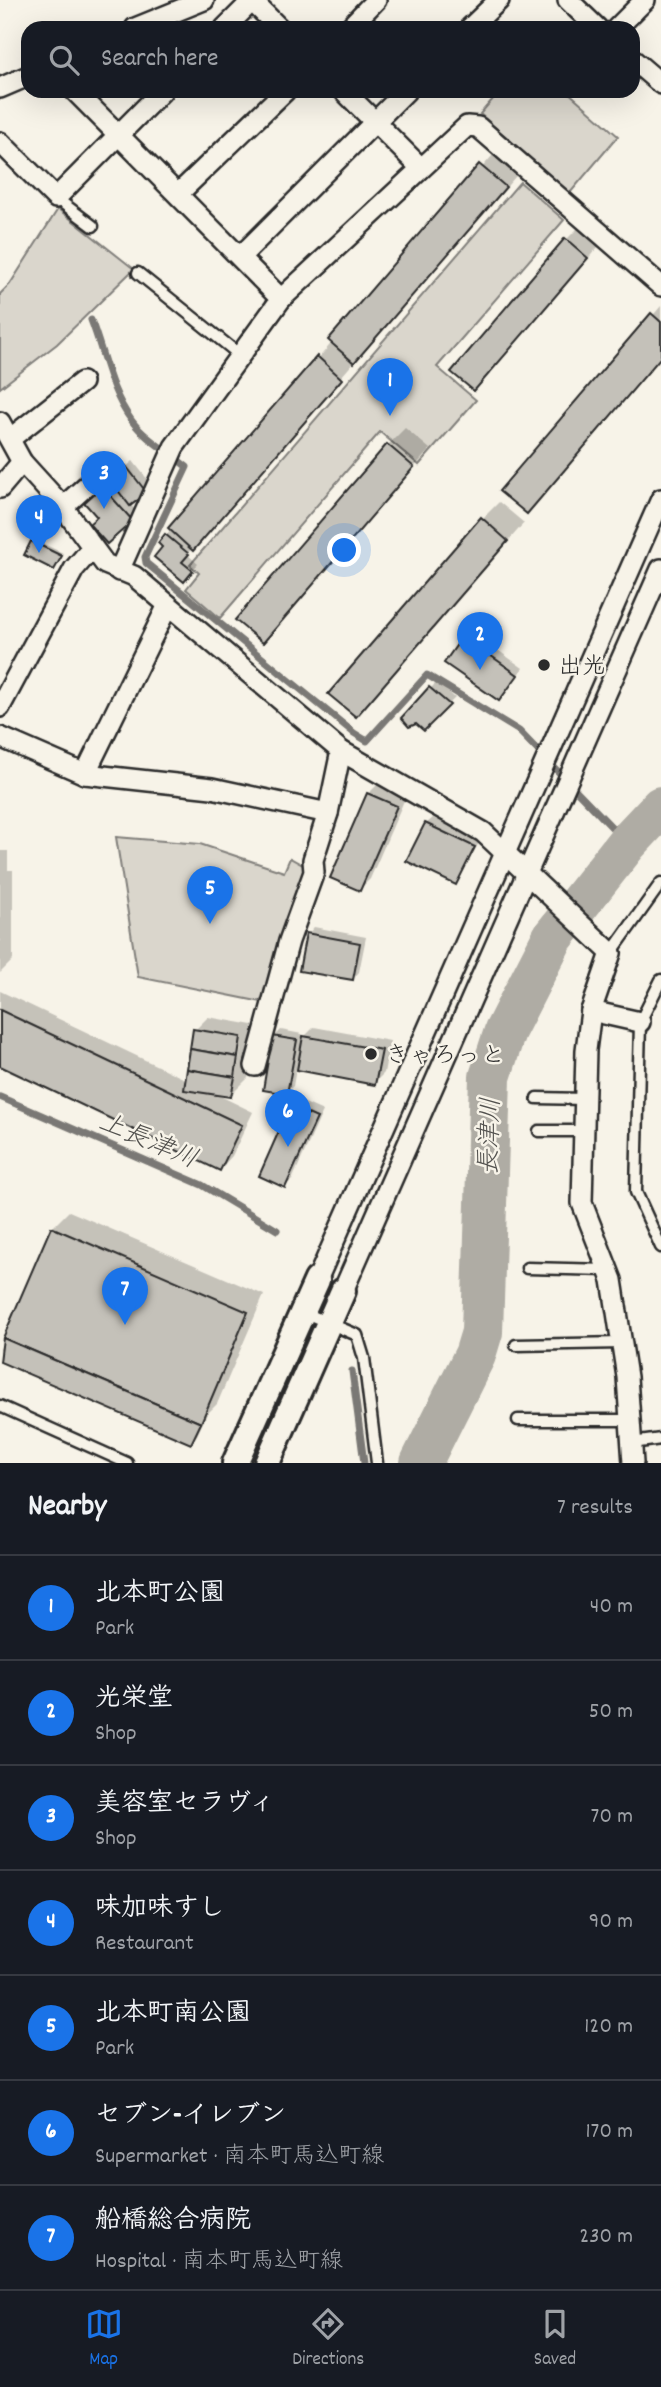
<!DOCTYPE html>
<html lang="en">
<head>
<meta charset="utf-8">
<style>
  :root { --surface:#171b24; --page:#20242c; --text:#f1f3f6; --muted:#9ea1a6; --line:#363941; --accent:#1a73e8 }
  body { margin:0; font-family:Dekko,"Klee One",sans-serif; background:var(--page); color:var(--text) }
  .you { position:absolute; left:345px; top:551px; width:24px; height:24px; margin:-18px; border:5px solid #fff; border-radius:50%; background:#1a73e8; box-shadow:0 0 0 10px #1a73e833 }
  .badge { display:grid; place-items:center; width:46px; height:46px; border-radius:50%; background:var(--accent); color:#fff; font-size:23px; font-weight:700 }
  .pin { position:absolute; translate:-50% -58px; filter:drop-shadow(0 2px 4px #0008) }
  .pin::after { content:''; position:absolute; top:37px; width:24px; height:21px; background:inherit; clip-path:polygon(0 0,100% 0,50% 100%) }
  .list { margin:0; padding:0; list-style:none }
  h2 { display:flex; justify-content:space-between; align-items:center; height:91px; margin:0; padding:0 28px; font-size:30px }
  h2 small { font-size:23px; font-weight:400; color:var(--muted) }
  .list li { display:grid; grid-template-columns:46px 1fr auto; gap:21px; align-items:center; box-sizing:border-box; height:105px; padding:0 28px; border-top:2px solid var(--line) }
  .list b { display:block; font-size:26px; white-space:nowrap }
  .list p { margin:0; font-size:23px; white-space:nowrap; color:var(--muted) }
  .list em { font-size:23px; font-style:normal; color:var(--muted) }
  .icon { flex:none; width:38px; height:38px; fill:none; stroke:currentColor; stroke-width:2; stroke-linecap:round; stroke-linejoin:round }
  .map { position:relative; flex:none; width:661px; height:1463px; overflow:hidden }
  .search { position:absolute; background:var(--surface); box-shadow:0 7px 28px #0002; left:21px; right:21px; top:21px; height:77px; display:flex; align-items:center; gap:18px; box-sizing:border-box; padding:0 24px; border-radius:21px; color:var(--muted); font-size:26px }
  .sheet { height:826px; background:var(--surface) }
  nav { display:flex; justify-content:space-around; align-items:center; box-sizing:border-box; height:98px; border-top:2px solid var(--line); background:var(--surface); font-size:19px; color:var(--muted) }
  nav a { display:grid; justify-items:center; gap:4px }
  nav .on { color:var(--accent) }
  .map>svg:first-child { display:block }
</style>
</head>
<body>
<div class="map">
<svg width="661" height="1463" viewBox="0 0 661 1463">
  <rect width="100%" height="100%" fill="#f7f3e8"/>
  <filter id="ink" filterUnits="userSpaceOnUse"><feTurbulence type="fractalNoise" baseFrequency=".0143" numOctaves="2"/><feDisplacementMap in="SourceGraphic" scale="14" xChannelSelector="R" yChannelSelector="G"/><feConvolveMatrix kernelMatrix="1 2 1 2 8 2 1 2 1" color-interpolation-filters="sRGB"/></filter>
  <g filter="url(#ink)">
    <g fill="#dad6cc" stroke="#82807c" stroke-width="2">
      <path d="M500,91H567L618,136L570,193L480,114Z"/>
      <path d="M520,182L564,220L437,367L476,400L419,465L380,432L220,618L186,589L199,573L190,565Z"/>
      <path d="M58,209L134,269L57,344L0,388V294L10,284Z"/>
      <path d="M116,837L200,844L284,872L290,858L308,868L262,1002L138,977Z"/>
    </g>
    <g fill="#0003" fill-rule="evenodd">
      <path d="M498,149L522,169L187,554L198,564L190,573L160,543Z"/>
      <path d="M583,223L604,240L490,372L566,240Z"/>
      <path d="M661,306V358L527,512L502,490Z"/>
      <path d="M405,428L430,449L263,641L388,445Z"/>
      <path d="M133,461L152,485L130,504L138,513L132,520L99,517L83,499L106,478L110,481Z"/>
      <path d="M499,502L524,523L356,715L482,519Z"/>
      <path d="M35,540L63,553L54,568L33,542Z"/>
      <path d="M471,631L523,668L499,699L464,637Z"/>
      <path d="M437,682L455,698L424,728L430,689Z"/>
      <path d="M378,784L406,796L370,879L360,889L368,794Z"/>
      <path d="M433,818L480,841L456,883L426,824Z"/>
      <path d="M0,851H8V870H13V960L0,973Z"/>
      <path d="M314,927L366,937L359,972L353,979L308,934Z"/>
      <path d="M0,991L187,1080L195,1030L208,1017L253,1025L251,1040H254L248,1078L231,1095L216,1094L253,1112L232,1156L220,1169L0,1064ZM238,1048L241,1049L236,1078H233Z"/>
      <path d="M314,1027L390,1041L384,1073L374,1083L296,1069L293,1086L287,1092L274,1037L281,1030L302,1034L301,1040Z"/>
      <path d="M298,1100L323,1111L292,1180L285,1186L292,1107Z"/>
      <path d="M69,1211L264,1295L217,1404L207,1414L197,1435L191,1442L0,1360V1349L52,1228Z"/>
    </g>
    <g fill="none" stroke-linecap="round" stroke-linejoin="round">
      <g stroke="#7a7874" stroke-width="7">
        <path d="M91,320C104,353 110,392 132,421C145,439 170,453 187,467L145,557L146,563L354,733L367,741L427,675L519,731L627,843"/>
        <path d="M0,1097L202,1185L277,1230"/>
        <path d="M352,1371L364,1463"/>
      </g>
      <path stroke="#afaca4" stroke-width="42" d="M421,1463L475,1355L482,1332L490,1077L505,1031L553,937L627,843L661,807"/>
    </g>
    <g fill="#c4c1b9" stroke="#2b2b2b" stroke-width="2">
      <path d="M479,164L506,187L354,363L328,340Z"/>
      <path d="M565,238L588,258L474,391L451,372Z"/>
      <path d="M651,313L661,322V357L527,514L499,491Z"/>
      <path d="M317,356L342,379L193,551L168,528Z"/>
      <path d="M387,444L414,467L263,643L235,620Z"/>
      <path d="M126,466L147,493L130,506L109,479Z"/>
      <path d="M99,483L133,521L107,544L89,524L97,517L81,499Z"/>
      <path d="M481,517L508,541L356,717L328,694Z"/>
      <path d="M165,534L189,554L182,562L193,571L184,582L154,557L162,547L158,543Z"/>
      <path d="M31,541L62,556L54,570L24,555Z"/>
      <path d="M463,636L518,675L499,701L444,663Z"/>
      <path d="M429,687L450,705L424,731L416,724L409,727L401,718Z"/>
      <path d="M367,793L397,806L360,891L330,878Z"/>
      <path d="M425,823L475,847L456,885L406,861Z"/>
      <path d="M306,933L360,943L353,980L299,971Z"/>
      <path d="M0,1010L242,1125L220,1171L0,1066Z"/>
      <path d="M193,1029L241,1037L238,1057L190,1049Z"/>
      <path d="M272,1036L297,1040L287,1094L263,1090Z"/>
      <path d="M303,1036L382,1050L375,1085L297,1070Z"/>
      <path d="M190,1049L238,1057L235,1077L187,1069Z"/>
      <path d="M187,1069L235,1077L231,1097L184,1090Z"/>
      <path d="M290,1106L317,1118L285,1188L259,1176Z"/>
      <path d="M51,1227L248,1312L201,1423L3,1338Z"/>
      <path d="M3,1338L201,1423L191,1444L0,1362Z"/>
    </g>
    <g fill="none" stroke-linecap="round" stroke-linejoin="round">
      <g stroke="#2b2b2b" stroke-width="15">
        <g id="service">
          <path d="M56,198L93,226"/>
          <path d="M138,273L241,356"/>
          <path d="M611,953L661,883"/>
          <path d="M661,980L640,1022L636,1192L661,1247"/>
          <path d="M537,1098L585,1099"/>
          <path d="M539,1131H584"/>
          <path d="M527,1268L608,1270"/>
          <path d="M303,1312L357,1335L364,1358L377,1463"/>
          <path d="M516,1345L622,1343"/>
          <path d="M0,1406L127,1463"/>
          <path d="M518,1420H630"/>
          <path d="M632,1443L661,1439"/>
        </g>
      </g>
      <g stroke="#2b2b2b" stroke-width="24">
        <g id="minor">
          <path d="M247,0L252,1L279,28"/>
          <path d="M568,0L597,28"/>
          <path d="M135,28L204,0"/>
          <path d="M225,28L253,0"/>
          <path d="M349,28L376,0"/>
          <path d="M470,28L499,0"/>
          <path d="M617,28L645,0"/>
          <path d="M633,60L661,84"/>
          <path d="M0,88L28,76"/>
          <path d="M75,91L281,299"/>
          <path d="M344,91L420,167"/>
          <path d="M0,142L56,198L162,91"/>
          <path d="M178,194L285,91"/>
          <path d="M240,257L406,91"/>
          <path d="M0,422L22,462L63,507L105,564L134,576L341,751L483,832L611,953L591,1011L586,1050L582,1203L612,1280L627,1377L633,1463"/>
          <path d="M11,438L82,382"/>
          <path d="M0,488L22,462"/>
          <path d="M63,507L106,468"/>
          <path d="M119,571L174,447L281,299L467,126L478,127L661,286"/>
          <path d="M0,707L74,569L92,548"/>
          <path d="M0,737L85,774L212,788L328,813L341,751"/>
          <path d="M85,774L168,605"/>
          <path d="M591,1011L640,1022"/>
          <path d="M255,1066L289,941L314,872L313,860L328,813"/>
          <path d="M317,1280L661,499"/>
          <path d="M343,1291L661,569"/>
        </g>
      </g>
      <g stroke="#2b2b2b" stroke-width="30">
        <g id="tertiary">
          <path d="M235,1463L317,1280"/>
          <path d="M267,1463L343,1291"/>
        </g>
      </g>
      <use href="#service" stroke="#f7f3e8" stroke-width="10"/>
      <use href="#minor" stroke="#f7f3e8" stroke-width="19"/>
      <use href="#tertiary" stroke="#f7f3e8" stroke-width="24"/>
    </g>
  </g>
  <g fill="#2b2b2b" stroke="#f7f3e8" stroke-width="2.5">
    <circle cx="544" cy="665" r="7"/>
    <circle cx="371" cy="1054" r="7"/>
  </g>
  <g text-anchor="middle" stroke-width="5" stroke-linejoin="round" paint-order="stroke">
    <g font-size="24" fill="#2b2b2b" stroke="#f7f3e8" text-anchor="start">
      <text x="558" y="673">出光</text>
      <text x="385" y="1062">きゃろっと</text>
    </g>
    <g font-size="26" font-style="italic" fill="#53524f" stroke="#f7f3e8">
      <text transform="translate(488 1136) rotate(-88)" y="9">長津川</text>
      <text transform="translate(149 1139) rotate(23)" y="9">上長津川</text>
    </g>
  </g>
</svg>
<div class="you"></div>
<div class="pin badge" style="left:390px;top:416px">1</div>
<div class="pin badge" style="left:480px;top:670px">2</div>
<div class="pin badge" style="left:104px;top:509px">3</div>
<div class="pin badge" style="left:39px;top:553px">4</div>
<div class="pin badge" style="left:210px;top:924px">5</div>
<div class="pin badge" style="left:288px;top:1147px">6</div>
<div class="pin badge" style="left:125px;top:1325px">7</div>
<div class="search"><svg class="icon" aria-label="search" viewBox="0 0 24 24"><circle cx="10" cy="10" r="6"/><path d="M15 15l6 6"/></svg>Search here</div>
</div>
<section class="sheet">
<h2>Nearby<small>7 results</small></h2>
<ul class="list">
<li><span class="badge">1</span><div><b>北本町公園</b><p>Park</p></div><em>40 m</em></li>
<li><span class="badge">2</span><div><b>光栄堂</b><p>Shop</p></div><em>50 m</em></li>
<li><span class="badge">3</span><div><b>美容室セラヴィ</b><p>Shop</p></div><em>70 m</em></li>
<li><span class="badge">4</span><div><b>味加味すし</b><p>Restaurant</p></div><em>90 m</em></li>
<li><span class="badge">5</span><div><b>北本町南公園</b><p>Park</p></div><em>120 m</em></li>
<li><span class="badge">6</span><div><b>セブン-イレブン</b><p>Supermarket · 南本町馬込町線</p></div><em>170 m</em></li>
<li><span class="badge">7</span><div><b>船橋総合病院</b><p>Hospital · 南本町馬込町線</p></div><em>230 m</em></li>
</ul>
</section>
<nav>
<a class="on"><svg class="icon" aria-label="map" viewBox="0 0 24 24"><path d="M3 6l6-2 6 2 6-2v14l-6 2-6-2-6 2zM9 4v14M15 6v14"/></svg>Map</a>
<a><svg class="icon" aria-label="directions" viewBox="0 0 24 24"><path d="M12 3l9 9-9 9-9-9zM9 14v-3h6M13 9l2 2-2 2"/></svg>Directions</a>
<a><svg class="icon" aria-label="saved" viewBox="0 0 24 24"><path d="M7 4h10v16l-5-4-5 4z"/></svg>Saved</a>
</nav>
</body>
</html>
